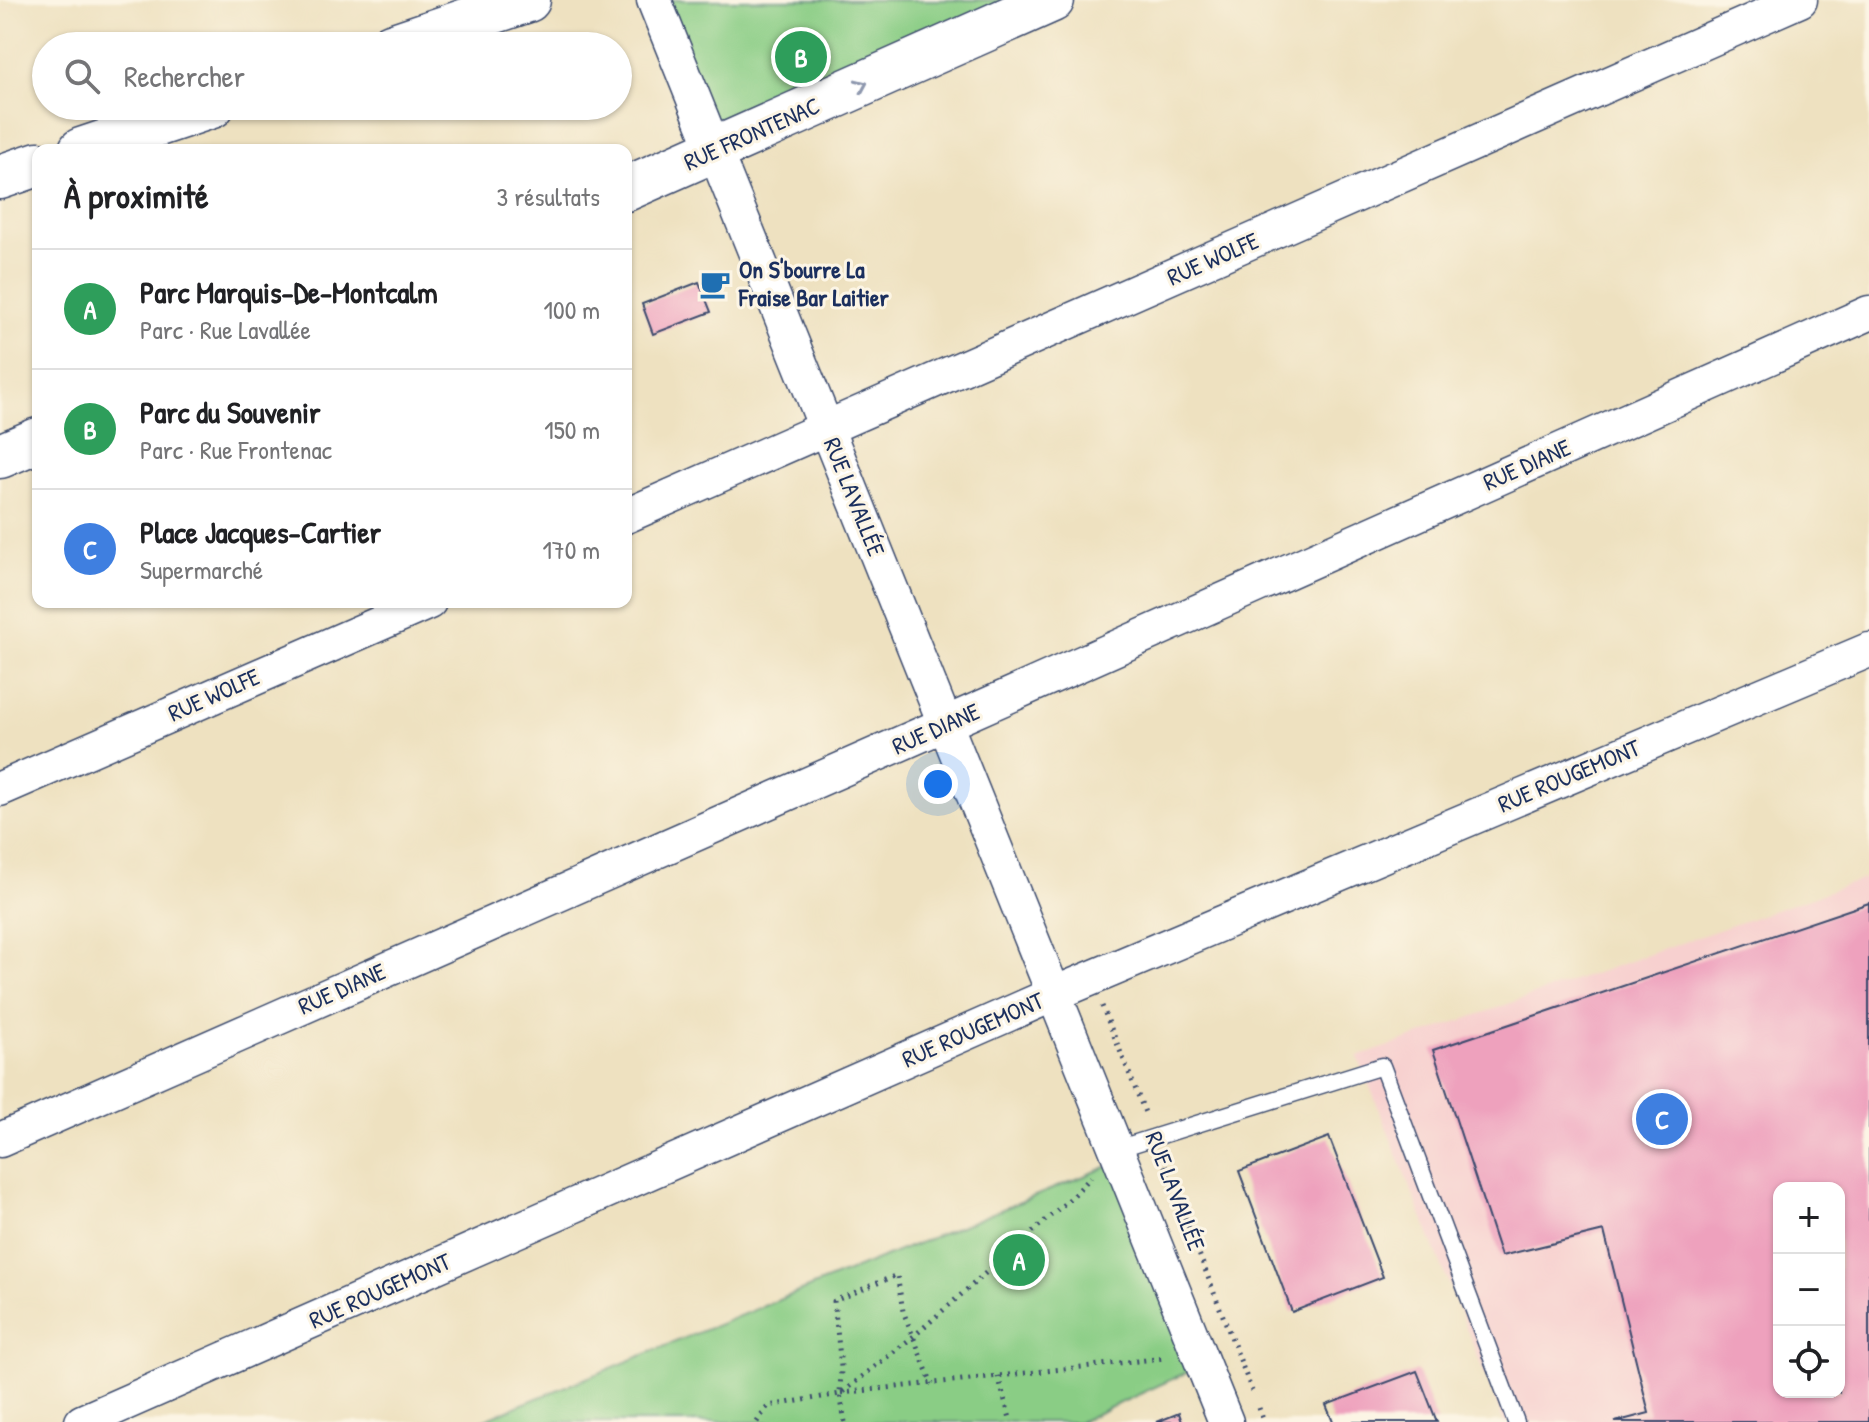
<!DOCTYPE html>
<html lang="fr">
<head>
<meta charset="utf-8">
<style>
  :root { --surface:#fff; --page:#f2f2f2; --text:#202124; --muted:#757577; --line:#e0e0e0; --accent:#0f766e }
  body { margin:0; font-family:"Patrick Hand",sans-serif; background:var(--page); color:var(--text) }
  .controls { position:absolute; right:24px; bottom:24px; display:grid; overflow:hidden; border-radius:16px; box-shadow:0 2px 6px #0004 }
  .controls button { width:72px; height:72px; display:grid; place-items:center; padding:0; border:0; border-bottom:2px solid var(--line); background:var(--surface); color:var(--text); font:40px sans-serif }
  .you { position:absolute; left:938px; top:784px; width:28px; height:28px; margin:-20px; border:6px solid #fff; border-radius:50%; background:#1a73e8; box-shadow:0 0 0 12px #1a73e833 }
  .badge { display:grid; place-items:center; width:52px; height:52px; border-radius:50%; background:var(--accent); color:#fff; font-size:26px; font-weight:700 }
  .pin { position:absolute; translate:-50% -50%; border:4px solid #fff; box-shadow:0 2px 8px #0006 }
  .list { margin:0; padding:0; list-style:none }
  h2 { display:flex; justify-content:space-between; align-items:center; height:104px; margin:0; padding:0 32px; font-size:34px }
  h2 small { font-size:26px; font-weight:400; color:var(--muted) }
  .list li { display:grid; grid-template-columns:52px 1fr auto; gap:24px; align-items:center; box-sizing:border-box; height:120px; padding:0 32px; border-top:2px solid var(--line) }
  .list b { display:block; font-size:30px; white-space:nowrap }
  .list p { margin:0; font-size:26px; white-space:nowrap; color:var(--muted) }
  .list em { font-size:26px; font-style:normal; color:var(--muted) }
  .icon { flex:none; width:44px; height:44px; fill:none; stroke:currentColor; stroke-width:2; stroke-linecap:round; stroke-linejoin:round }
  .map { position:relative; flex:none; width:1869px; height:1422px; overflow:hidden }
  .search { position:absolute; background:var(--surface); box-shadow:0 2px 6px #0004; left:32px; top:32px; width:600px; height:88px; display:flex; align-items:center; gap:20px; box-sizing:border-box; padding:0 28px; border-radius:44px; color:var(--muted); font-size:30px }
  .panel { position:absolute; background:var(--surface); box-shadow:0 2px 6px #0004; left:32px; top:144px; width:600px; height:464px; border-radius:16px }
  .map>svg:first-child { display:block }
</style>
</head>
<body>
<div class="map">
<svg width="1869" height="1422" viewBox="0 0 1869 1422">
  <rect width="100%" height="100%" fill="#fcf5e5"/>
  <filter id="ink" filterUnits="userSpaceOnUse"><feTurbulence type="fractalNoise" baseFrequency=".0125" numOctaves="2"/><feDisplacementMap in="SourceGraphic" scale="16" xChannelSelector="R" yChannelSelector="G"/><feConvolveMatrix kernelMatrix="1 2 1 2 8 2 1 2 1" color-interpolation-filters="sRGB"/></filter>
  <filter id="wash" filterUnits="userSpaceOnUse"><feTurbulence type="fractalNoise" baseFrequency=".006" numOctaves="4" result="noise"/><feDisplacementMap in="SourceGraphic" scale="32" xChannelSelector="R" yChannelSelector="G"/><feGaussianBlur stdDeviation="1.8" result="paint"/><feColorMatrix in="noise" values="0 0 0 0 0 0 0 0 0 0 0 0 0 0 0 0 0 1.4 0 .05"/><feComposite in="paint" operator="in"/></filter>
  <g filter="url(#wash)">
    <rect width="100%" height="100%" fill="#eee1c0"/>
    <path fill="#f7d0cf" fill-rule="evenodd" d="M1869,877V1422H1504L1358,1057ZM1779,1188H1839V1392H1779Z"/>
    <g fill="#8acd85" stroke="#527e72" stroke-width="2">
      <path d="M654,0H1052L715,151Z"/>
      <path d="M1121,1161L1203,1365L1079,1422H478Z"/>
    </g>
    <g id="blocks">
      <g fill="#eea1bd" fill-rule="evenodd">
        <path d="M699,282L711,312L653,334L642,304Z"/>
        <path d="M1869,903V1422H1615L1649,1413L1604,1231L1501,1256L1433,1050ZM1779,1188H1839V1392H1779Z"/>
        <path d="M1329,1137L1383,1277L1292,1312L1239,1171Z"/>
        <path d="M1417,1371L1437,1422H1333L1326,1405Z"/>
        <path d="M1179,1413L1182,1422H1157Z"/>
      </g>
    </g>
  </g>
  <g filter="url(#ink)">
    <use href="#blocks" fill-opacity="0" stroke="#3b4a6d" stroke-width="2"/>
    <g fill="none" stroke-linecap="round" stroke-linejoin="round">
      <g stroke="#3b4a6d" stroke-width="19">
        <path id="service" d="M1117,1149L1382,1066L1516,1422"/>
      </g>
      <g stroke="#3b4a6d" stroke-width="37">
        <g id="minor">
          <path d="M654,0L1226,1422"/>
          <path d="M626,516L1800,0"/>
          <path d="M0,789L429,602"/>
          <path d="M0,1140L945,724L1869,313"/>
          <path d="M82,1422L1054,994L1869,650"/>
        </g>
      </g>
      <g stroke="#3b4a6d" stroke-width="47">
        <g id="secondary">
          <path d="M391,46L528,0"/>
          <path d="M81,150L212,106"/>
          <path d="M0,177L38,164"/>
          <path d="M626,189L1052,0"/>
          <path d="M0,456L38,440"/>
        </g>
      </g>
      <g stroke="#3b4a6d" stroke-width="5" stroke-dasharray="2 6" stroke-linecap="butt">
        <path d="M1102,1006L1146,1115"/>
        <path d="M1162,1158L1252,1391"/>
        <path d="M998,1376L1011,1422"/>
        <path d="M841,1393L1165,1358"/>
        <path d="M1259,1408L1264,1422"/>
        <path d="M757,1422L768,1406L840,1394L914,1336L1072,1197L1091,1177"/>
        <path d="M845,1422L840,1394L841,1367L834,1301L897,1275L903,1311L932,1384"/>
      </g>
      <use href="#service" stroke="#fff" stroke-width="16"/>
      <use href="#minor" stroke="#fff" stroke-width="34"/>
      <use href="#secondary" stroke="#fff" stroke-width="44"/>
    </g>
    <defs><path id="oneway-chevron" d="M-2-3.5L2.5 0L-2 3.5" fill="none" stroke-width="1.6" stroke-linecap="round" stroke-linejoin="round" transform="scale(2)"/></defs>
    <use stroke="#8d97ae" href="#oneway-chevron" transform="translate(862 85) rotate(-24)"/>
  </g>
  <defs>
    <g id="cafe-bare" transform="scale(2.4)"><path d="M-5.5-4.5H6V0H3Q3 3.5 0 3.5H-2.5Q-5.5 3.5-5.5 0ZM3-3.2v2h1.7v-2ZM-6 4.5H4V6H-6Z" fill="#1f6fb2" stroke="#fcf5e5" stroke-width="2.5" paint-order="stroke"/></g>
  </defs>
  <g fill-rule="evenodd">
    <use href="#cafe-bare" x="715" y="284"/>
  </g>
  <g text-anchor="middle" stroke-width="6" stroke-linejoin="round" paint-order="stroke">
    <g font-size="24" fill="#1b2f5e" stroke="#fcf5e5">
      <text transform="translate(752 134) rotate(-24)" y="8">RUE FRONTENAC</text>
      <text transform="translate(1213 259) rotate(-24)" y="8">RUE WOLFE</text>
      <text transform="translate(1527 465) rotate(-24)" y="8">RUE DIANE</text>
      <text transform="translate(854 497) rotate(68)" y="8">RUE LAVALLÉE</text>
      <text transform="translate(214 695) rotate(-24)" y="8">RUE WOLFE</text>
      <text transform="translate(936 729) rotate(-24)" y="8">RUE DIANE</text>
      <text transform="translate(1569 776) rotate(-23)" y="8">RUE ROUGEMONT</text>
      <text transform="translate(342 989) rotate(-24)" y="8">RUE DIANE</text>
      <text transform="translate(973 1030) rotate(-24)" y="8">RUE ROUGEMONT</text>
      <text transform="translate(1175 1191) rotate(69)" y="8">RUE LAVALLÉE</text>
      <text transform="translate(380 1291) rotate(-24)" y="8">RUE ROUGEMONT</text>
    </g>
    <g font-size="24" font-weight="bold" fill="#1b2f5e" stroke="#fcf5e5" text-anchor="start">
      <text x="739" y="278">On S'bourre La<tspan x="739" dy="28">Fraise Bar Laitier</tspan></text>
    </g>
  </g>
</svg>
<div class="controls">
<button>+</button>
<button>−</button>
<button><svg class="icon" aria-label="locate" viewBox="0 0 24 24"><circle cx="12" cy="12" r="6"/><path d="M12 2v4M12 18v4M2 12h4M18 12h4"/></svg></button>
</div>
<div class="you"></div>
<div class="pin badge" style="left:1019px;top:1260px;background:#2e9e5b">A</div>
<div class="pin badge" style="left:801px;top:57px;background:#2e9e5b">B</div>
<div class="pin badge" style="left:1662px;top:1119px;background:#3f7fe0">C</div>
<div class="search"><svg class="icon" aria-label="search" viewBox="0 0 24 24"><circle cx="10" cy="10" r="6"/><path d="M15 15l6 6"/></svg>Rechercher</div>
<section class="panel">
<h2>À proximité<small>3 résultats</small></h2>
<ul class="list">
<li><span class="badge" style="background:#2e9e5b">A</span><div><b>Parc Marquis-De-Montcalm</b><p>Parc · Rue Lavallée</p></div><em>100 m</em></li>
<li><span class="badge" style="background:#2e9e5b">B</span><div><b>Parc du Souvenir</b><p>Parc · Rue Frontenac</p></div><em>150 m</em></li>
<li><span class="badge" style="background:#3f7fe0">C</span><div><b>Place Jacques-Cartier</b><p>Supermarché</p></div><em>170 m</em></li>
</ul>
</section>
</div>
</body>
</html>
